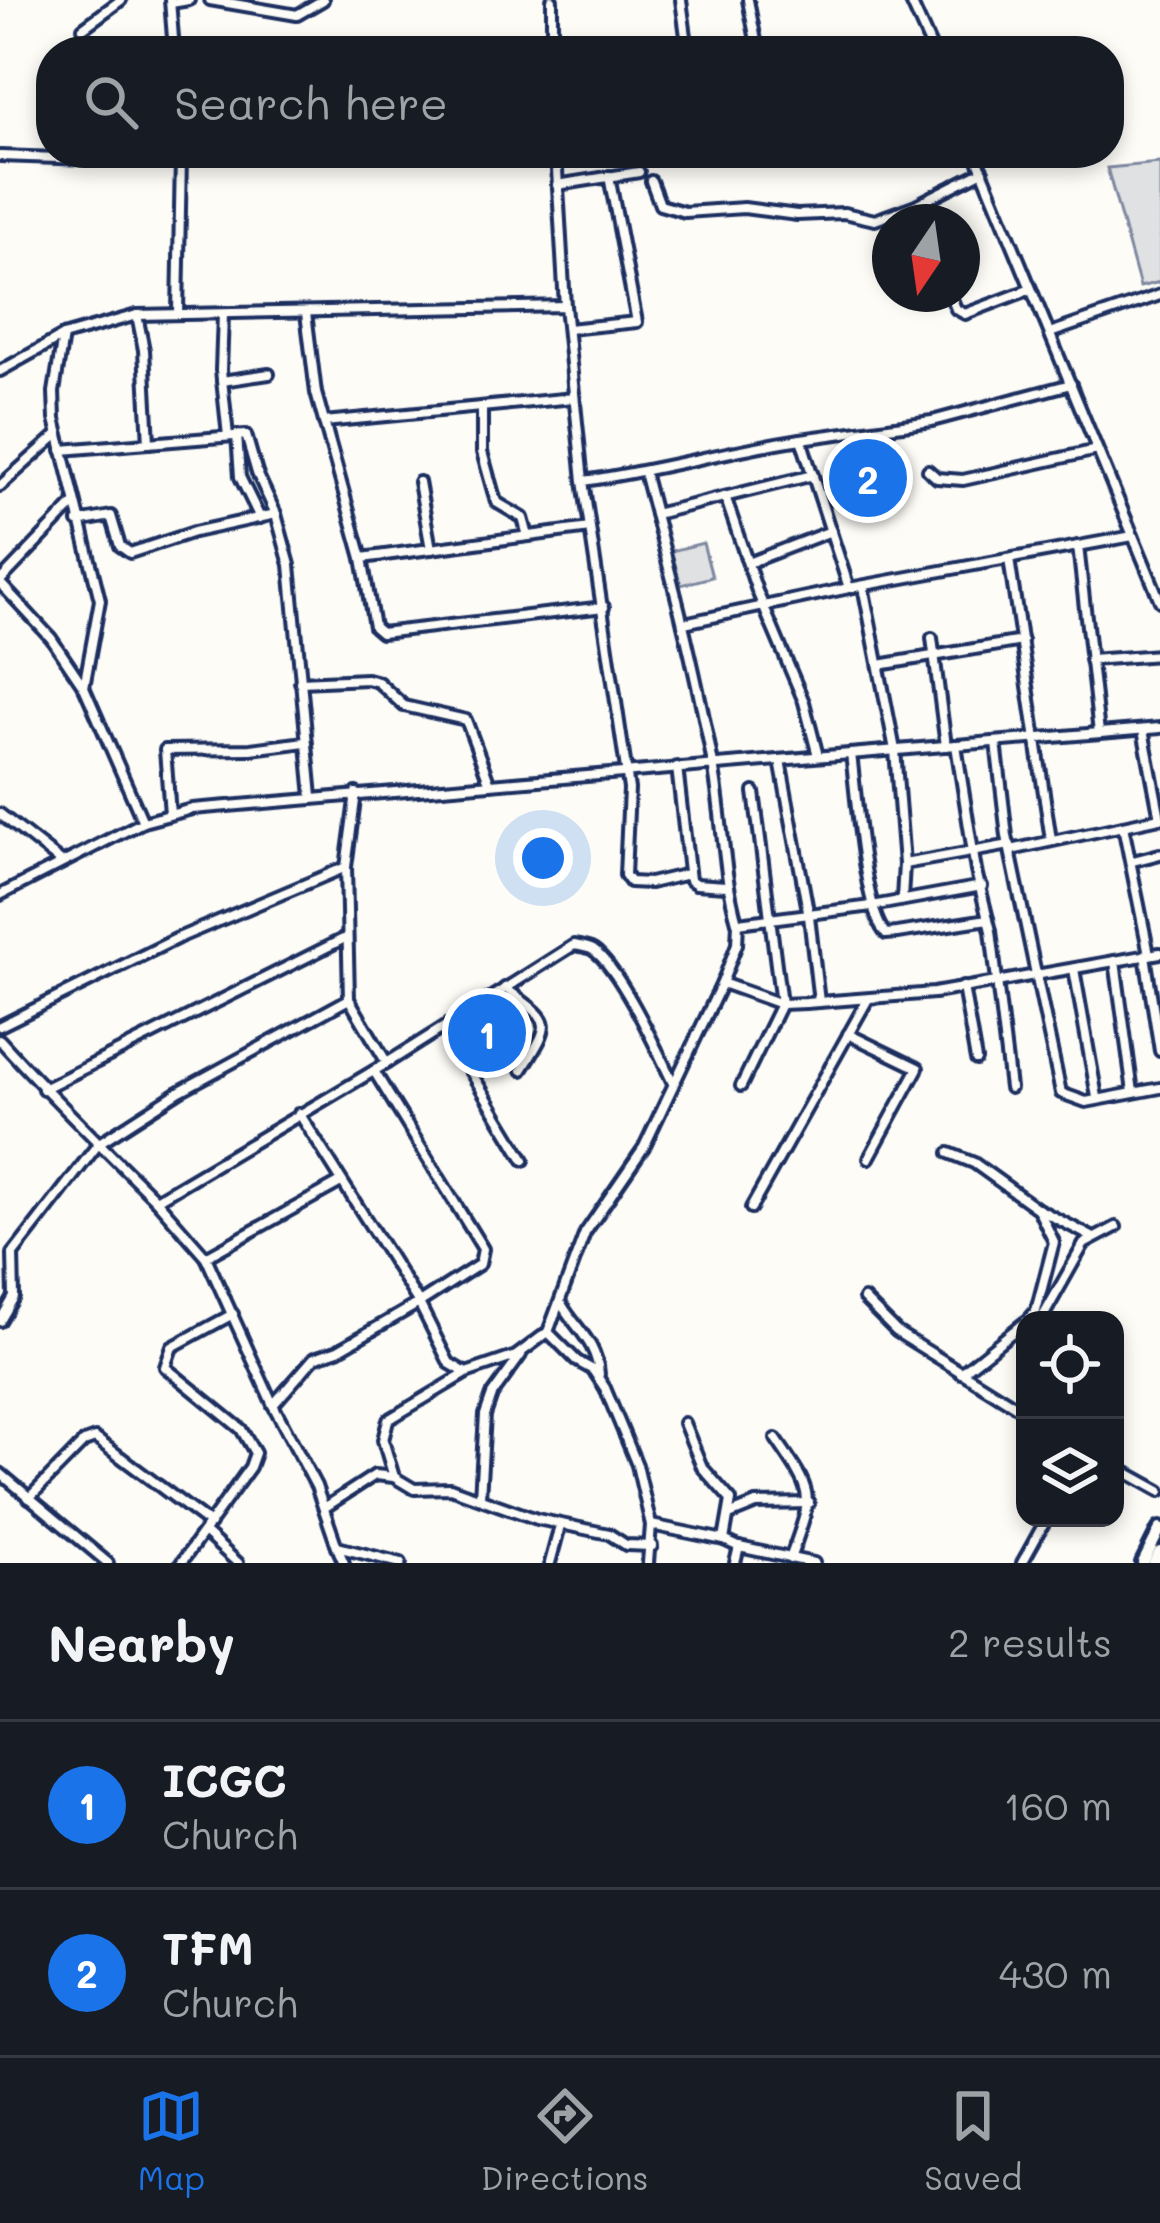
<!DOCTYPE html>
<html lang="en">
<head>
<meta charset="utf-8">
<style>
  :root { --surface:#171b24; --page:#20242c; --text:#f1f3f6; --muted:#9ea1a6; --line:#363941; --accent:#1a73e8 }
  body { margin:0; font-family:Mali,sans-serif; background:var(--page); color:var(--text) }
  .controls { position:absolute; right:36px; bottom:36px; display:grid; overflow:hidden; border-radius:24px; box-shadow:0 6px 18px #0003 }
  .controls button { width:108px; height:108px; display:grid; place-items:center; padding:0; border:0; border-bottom:3px solid var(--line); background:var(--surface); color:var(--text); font:60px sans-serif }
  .compass { position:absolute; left:872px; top:204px; width:108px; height:108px; border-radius:50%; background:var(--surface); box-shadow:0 6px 18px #0003; rotate:193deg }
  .you { position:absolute; left:543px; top:858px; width:42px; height:42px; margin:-30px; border:9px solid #fff; border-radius:50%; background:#1a73e8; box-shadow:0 0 0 18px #1a73e833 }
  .badge { display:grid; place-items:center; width:78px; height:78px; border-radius:50%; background:var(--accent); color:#fff; font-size:39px; font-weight:700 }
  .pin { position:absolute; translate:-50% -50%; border:6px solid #fff; box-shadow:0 3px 12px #0006 }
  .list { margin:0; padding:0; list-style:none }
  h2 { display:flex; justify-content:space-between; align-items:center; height:156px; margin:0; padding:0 48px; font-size:51px }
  h2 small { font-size:39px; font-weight:400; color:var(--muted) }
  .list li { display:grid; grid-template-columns:78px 1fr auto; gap:36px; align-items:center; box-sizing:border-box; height:168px; padding:0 48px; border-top:3px solid var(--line) }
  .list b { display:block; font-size:45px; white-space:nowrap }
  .list p { margin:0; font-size:39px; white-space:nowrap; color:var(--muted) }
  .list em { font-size:39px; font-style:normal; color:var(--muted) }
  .icon { flex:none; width:66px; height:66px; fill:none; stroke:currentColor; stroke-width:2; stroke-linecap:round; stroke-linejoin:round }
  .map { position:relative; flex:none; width:1160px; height:1563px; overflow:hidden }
  .search { position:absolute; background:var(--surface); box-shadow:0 6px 18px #0003; left:36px; right:36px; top:36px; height:132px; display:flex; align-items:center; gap:30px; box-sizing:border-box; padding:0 42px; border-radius:48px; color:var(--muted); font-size:45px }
  .sheet { height:492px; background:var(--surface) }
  nav { display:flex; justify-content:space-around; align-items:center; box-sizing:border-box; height:168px; border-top:3px solid var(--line); background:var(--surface); font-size:33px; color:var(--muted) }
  nav a { display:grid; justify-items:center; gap:6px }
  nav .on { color:var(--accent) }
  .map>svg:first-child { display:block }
</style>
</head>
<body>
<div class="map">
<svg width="1160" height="1563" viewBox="0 0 1160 1563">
  <rect width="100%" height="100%" fill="#fdfcf7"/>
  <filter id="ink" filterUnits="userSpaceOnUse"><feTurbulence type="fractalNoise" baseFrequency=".00833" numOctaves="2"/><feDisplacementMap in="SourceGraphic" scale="24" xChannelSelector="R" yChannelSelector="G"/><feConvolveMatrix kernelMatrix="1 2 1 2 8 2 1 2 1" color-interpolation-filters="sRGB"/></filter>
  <g filter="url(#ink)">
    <g fill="#e0e1e3" stroke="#7e88a0" stroke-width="3">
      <rect x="992" y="44" width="80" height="7"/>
      <path d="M1160,163V282L1140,287L1107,168Z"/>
      <path d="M703,543L712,577L681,585L671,551Z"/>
    </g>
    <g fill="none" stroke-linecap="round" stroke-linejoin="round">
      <g stroke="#1b2f5e" stroke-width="16">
        <g id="minor">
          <path d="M170,0L174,51"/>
          <path d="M210,0L297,15L323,0"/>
          <path d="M552,0V51"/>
          <path d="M681,0L688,51"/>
          <path d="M748,0L758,51"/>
          <path d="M910,0L933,51"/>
          <path d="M171,3L189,0"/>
          <path d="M83,28L121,0"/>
          <path d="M556,153L565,306"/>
          <path d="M975,153L1160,601"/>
          <path d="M0,156L88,159L181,157V153"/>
          <path d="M651,181L660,205L685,212L744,208L797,215L844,213L875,220L916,205L983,171"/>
          <path d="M557,185L639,172"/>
          <path d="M916,205L922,222"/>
          <path d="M950,294L956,309L965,314L1031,289"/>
          <path d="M178,313L181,157"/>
          <path d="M306,313L316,393L362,558L590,528"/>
          <path d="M223,314L221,370L228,436"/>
          <path d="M137,315L144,350L149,443"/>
          <path d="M568,329L637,322L609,176"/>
          <path d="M1050,333L1160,295"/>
          <path d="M63,336L137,315L565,306L583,481L629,789L625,875L630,882L650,883L688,874"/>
          <path d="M0,371L63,336L54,392L55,419L100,600L84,687"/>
          <path d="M222,381L269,374"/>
          <path d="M482,407V452L496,502L523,518L528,536"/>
          <path d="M324,422L574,398"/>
          <path d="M237,435L240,477L260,518"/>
          <path d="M801,439L932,421L1071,384"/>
          <path d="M62,450L246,435L257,473L276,514"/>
          <path d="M928,470L937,478L963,480L1097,450"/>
          <path d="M644,472C669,567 694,662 712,759C723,814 722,869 737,922"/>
          <path d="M583,481C657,471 728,450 801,439L849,588L1133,536"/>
          <path d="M419,482L431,549"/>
          <path d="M0,486L57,435"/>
          <path d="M726,499L757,591L804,702L818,756"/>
          <path d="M655,514L813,475"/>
          <path d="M78,522L111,516L120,546L130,553L194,532L276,514L290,565L312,797"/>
          <path d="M1078,546L1099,733"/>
          <path d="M362,558L374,627L381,633L604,607"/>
          <path d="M1009,559L1051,840"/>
          <path d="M748,563L831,531"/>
          <path d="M0,581L74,504"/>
          <path d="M0,583L51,638L84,687L143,822"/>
          <path d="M863,586L895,750L904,864"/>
          <path d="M684,623L849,588"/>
          <path d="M932,638L946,746"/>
          <path d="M1090,660L1160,655"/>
          <path d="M879,665L1022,641"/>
          <path d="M300,682L367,679L378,682L404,706L466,720L490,784"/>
          <path d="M1143,730L1160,818"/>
          <path d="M996,742L1007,836L1061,1093L1086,1102L1160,1088"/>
          <path d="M956,745L976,871L991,931L1010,1088"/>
          <path d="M851,754C856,791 864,913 886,934L897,933L988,919"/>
          <path d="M780,760L809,916L819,1002"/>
          <path d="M677,767L690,880L696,884L726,886"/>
          <path d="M0,814L60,861"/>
          <path d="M170,814L165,750L251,749L305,742"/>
          <path d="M1123,826L1149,954"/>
          <path d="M1011,850L1160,818"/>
          <path d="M1133,861L1160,854"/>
          <path d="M0,895L143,822L192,809L1160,728"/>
          <path d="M902,899L904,864L1010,845"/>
          <path d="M1145,955L1160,1051"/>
          <path d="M1115,961L1133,1092"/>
          <path d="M1074,969L1097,1097"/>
          <path d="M722,983L781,1004L806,1003L934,993L1160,953"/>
          <path d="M963,987L976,1060"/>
          <path d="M505,988C553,1024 554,1018 522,1070"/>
          <path d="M349,999L346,867L356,793"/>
          <path d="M0,1026L178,938L346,867"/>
          <path d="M445,1029L524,1160"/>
          <path d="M848,1034L918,1068L869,1158"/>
          <path d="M0,1040C50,1096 103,1147 156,1200L387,1063L349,999L180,1091L99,1143L13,1254L14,1297L0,1321"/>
          <path d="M387,1063L574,945C579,946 588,947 593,950C620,968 658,1052 673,1083"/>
          <path d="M741,1086L781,1004L754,792"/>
          <path d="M43,1089L345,938"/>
          <path d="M299,1113L419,1303L480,1264L483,1249L374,1071"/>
          <path d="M949,1153L974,1163L1038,1209L1054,1242L1036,1311L1028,1320"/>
          <path d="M156,1200L206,1257L273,1405L316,1486L337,1547"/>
          <path d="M751,1208L868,999"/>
          <path d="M1040,1210L1092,1237"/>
          <path d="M206,1257L341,1182"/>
          <path d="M864,1299L897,1332L1025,1412"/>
          <path d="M562,1305C577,1330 597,1343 599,1374"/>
          <path d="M1044,1315L1084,1244L1116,1227"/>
          <path d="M548,1332L577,1361L593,1370L605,1388L637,1465L651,1525"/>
          <path d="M961,1373L1025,1322"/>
          <path d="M273,1405L314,1358L338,1350L419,1303L449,1363L466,1373L516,1356L548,1332L585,1233L644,1147L722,983L737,944L738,923L872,906L982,886"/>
          <path d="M684,1423L702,1467L731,1500L724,1540"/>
          <path d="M776,1439C816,1497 813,1494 790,1559"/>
          <path d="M1115,1466L1160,1491"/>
          <path d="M0,1473L108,1563"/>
          <path d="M394,1477L383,1440L388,1420L465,1374"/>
          <path d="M480,1497L485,1415L492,1395L521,1355"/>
          <path d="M29,1498L84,1442L95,1438L210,1524"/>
          <path d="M324,1508L375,1475L394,1477L414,1489L450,1488L537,1519L609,1534L626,1545L652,1546"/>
          <path d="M729,1515L756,1504L809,1503"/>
          <path d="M204,1532L238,1563"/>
          <path d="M739,1547L814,1563"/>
          <path d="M181,1563L250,1467L255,1453L241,1429L165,1367L172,1347L233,1314"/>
          <path d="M344,1563L337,1547L401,1563"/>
          <path d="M550,1563L560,1526"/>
          <path d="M648,1563L651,1525L724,1540L739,1547L735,1563"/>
          <path d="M1022,1563L1047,1518"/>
        </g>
      </g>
      <g stroke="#1b2f5e" stroke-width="20">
        <g id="highway">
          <path d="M1143,1563L1160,1529"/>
          <path d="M1154,1563L1160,1552"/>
        </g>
      </g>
      <use href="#minor" stroke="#fdfcf7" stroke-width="8"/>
      <use href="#highway" stroke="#fdfcf7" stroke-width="10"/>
    </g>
  </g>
</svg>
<div class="controls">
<button><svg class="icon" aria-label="locate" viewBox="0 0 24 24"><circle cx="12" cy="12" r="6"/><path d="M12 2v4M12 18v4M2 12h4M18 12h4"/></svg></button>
<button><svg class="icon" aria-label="layers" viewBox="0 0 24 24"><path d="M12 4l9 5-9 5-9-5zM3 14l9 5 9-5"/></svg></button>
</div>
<svg class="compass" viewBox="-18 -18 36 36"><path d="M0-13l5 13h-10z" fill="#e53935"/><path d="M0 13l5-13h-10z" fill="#9ea1a6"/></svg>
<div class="you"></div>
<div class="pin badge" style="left:487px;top:1033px">1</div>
<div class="pin badge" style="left:868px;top:478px">2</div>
<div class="search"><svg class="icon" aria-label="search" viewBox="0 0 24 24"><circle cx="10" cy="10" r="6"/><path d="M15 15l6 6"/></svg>Search here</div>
</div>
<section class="sheet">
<h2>Nearby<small>2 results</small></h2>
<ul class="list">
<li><span class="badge">1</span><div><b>ICGC</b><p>Church</p></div><em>160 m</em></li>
<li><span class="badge">2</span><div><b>TFM</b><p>Church</p></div><em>430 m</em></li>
</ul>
</section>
<nav>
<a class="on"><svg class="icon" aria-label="map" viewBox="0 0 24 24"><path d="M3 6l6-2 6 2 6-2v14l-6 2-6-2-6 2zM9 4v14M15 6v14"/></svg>Map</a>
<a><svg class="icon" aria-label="directions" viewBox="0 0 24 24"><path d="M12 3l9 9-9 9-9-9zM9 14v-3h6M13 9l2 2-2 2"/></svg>Directions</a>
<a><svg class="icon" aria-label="saved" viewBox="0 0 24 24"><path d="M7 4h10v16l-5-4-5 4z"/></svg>Saved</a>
</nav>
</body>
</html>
